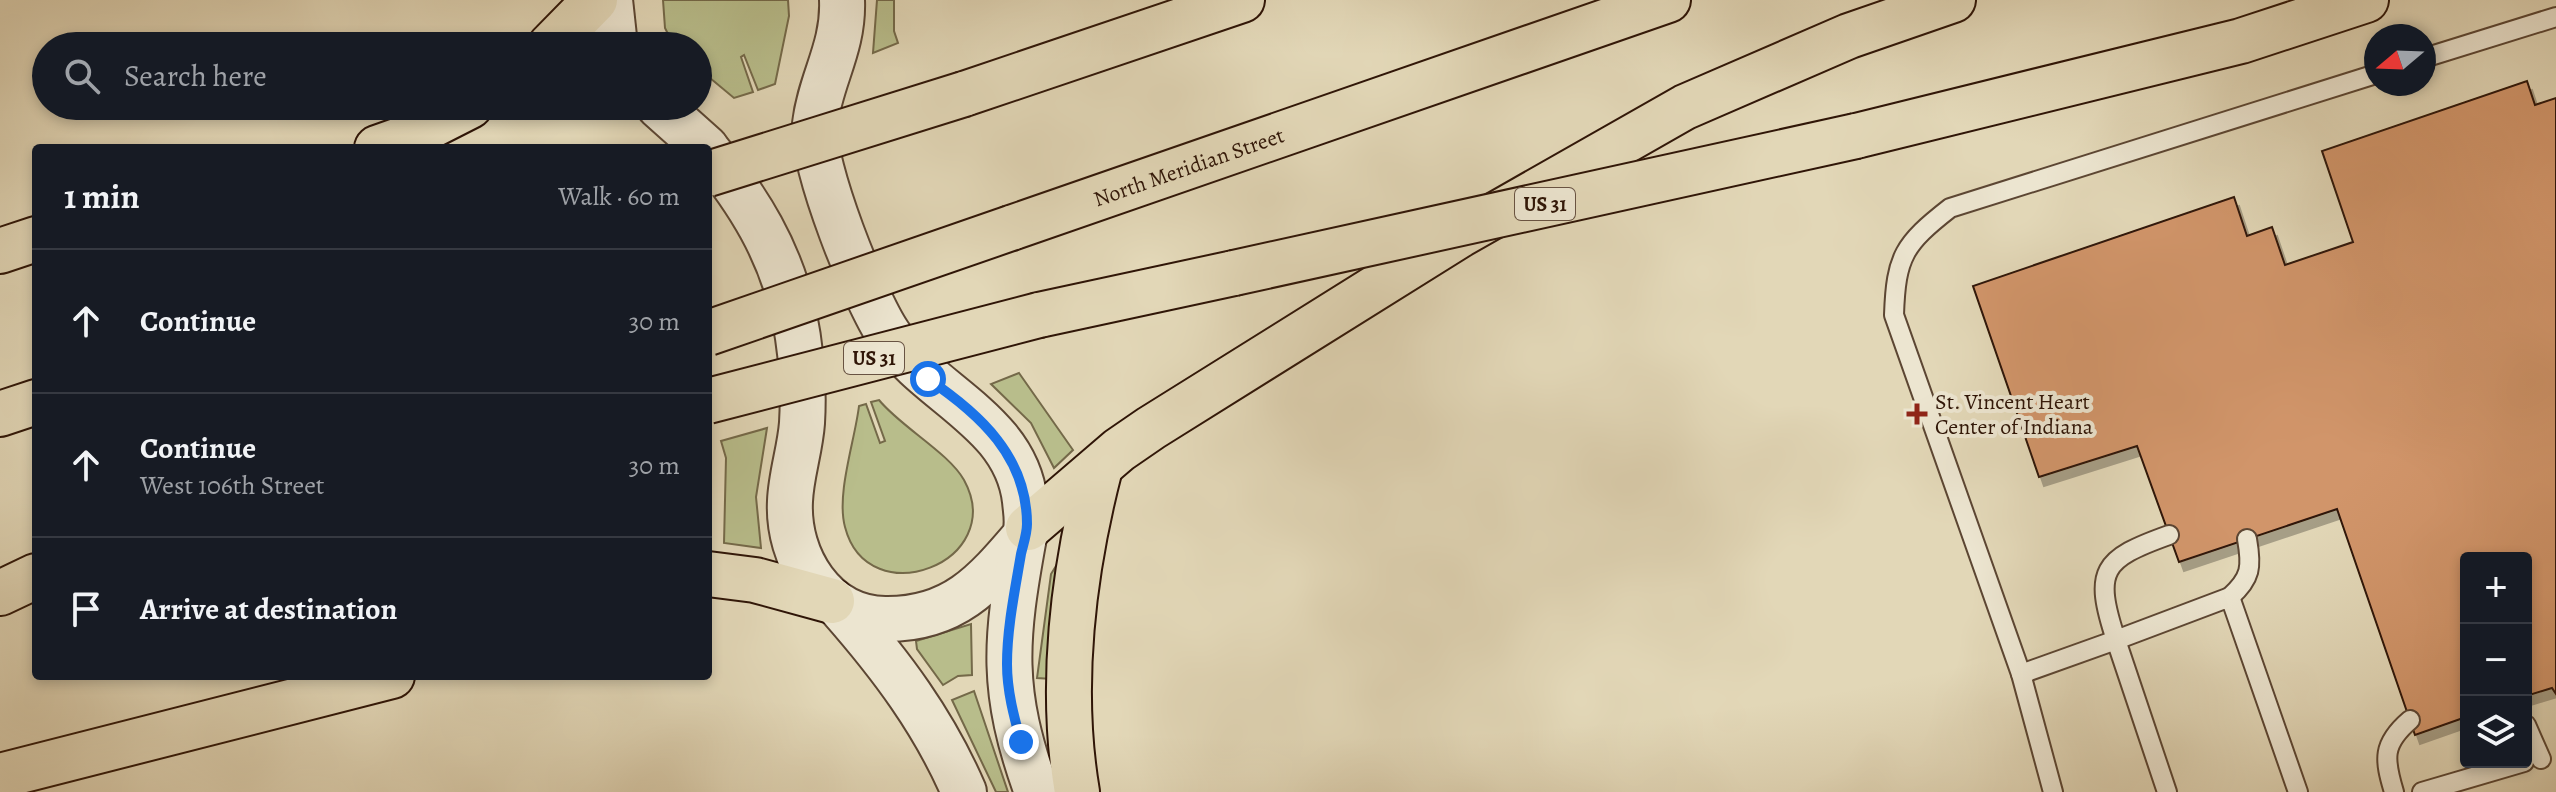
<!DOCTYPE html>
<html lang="en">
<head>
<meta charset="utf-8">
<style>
  :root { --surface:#171b24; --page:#242831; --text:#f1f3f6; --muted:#9ea1a6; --line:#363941 }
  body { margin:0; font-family:Alegreya,serif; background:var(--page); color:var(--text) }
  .controls { position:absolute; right:24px; bottom:24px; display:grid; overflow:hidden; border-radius:8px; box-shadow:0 4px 12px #0003 }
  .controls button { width:72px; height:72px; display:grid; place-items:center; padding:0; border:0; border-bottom:2px solid var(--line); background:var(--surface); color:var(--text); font:40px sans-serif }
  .compass { position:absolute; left:2364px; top:24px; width:72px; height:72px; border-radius:50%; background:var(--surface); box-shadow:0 4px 12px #0003; rotate:251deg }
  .stop { position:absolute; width:24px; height:24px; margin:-18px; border:6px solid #1a73e8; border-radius:50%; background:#fff }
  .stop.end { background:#1a73e8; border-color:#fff; box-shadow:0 2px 8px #0008 }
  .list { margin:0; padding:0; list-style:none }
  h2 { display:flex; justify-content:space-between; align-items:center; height:104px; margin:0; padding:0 32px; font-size:34px }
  h2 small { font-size:26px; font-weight:400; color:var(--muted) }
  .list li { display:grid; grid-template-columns:52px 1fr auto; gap:24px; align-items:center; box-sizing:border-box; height:144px; padding:0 32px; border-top:2px solid var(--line) }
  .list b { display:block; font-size:30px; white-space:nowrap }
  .list p { margin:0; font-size:26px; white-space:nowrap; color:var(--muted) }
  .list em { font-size:26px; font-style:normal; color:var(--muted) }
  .icon { flex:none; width:44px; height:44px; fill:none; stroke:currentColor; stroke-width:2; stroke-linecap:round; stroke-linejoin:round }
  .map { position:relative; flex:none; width:2556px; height:792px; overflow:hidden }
  .search { position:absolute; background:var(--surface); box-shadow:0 4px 12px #0003; left:32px; top:32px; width:680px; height:88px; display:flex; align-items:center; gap:20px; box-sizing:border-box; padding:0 28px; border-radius:44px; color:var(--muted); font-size:30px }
  .panel { position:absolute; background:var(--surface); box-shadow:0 4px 12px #0003; left:32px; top:144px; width:680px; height:536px; border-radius:8px }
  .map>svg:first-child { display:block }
</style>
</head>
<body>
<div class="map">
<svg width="2556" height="792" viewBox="0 0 2556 792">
  <defs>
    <filter id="shadow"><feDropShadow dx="5" dy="9" stdDeviation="0" flood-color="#0004"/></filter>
  </defs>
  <rect width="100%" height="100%" fill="#e2d7b7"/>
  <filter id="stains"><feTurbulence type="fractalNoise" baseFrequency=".0025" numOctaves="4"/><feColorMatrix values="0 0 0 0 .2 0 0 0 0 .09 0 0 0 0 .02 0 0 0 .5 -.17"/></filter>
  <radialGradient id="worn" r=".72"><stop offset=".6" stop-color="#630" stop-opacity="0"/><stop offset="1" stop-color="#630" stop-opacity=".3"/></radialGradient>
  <g fill="#b8bd8b" stroke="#746949" stroke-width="2">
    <path d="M663,0H788L789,16L775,84L758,90L744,55L741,57L753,92L734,98L698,68V46H674L665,28Z"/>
    <path d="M877,0H894V31L898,43L873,53Z"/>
    <path d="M1019,373L1073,450L1054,468L1031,423L991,384Z"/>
    <path d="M879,400C901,427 949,453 964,480C1009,562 868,616 845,527C836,494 855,440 859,406L866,404L880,443L885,441L871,402Z"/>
    <path d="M767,428L756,497L761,548L724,543L726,458L721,441Z"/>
    <path d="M1056,566L1052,679L1037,678L1051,574Z"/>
    <path d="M971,624L972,675L958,676L943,685L917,649L916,641Z"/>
    <path d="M974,691L1008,792H996L952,700Z"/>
  </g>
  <path fill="#d1956b" stroke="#2f1507" stroke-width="2" filter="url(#shadow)" d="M2527,81L2535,105L2556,98V694L2552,688L2526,696V558H2466V717L2415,735L2337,509L2179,562L2137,446L2039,477L1973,286L2234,197L2247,236L2272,227L2285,265L2353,242L2322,151Z"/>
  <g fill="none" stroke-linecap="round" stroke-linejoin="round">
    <g stroke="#5c4633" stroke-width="22">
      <g id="service">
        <path d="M2424,58L2556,17"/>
        <path d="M2169,535C2102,559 2093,570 2116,640L2230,597L2298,792"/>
        <path d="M2230,597C2251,578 2252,567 2247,539"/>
        <path d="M2021,674L2116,640L2167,792"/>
        <path d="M2526,725L2541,759"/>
        <path d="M2053,792L2021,674L1894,315C1896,256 1904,244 1950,208L2376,74"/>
        <path d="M2394,792C2384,759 2382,744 2410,720"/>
        <path d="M2422,792L2524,762"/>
      </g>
    </g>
    <g stroke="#5c4633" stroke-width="48">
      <g id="tertiary">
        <path d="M610,0L615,46"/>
        <path d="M659,106L706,148"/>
        <path d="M708,151C749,201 780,251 794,315C801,349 804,389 802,423C800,450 791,475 790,501C787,558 824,618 885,619C953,620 984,584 1024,537C1029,525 1026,513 1025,501C1016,421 930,395 889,335C865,300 811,165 815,124C820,80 844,48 842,0"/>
        <path d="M1024,537C1005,641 1000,690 1037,792"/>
        <path d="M841,608C891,665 934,722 964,792"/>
      </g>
    </g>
    <g stroke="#2f1507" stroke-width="48">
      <g id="motorway">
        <path d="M550,46L595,0"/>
        <path d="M964,94L1242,0"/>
        <path d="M1856,136L2241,41L2366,0"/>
        <path d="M377,148L411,136L470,106"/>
        <path id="s1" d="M1011,228L1668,0"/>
        <path d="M0,251L36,239"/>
        <path d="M1039,315L1234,273"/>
        <path d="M0,414L36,402"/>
        <path d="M1028,528L1119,450L1151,428L1460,235L1685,107L1849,36L1953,0"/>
        <path d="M708,574L755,580L832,601"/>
        <path d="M0,593L36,576"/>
        <path d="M0,776L392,676"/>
        <path d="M1077,792C1059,686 1073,571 1100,468"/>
      </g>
    </g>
    <use href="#service" stroke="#ece5d0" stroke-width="18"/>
    <use href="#tertiary" stroke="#ece5d0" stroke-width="44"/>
    <use href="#motorway" stroke="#e2d7b7" stroke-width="44"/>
    <g stroke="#2f1507" stroke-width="48" stroke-linecap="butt">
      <g id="motorway-bridge">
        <path d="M708,174L964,94"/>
        <path d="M1234,273L1856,136"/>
        <path d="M708,333L1011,228"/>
        <path d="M708,401L1039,315"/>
      </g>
    </g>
    <use href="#motorway-bridge" stroke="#e2d7b7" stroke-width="44"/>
  </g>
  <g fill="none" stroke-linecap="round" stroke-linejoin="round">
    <path stroke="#1a73e8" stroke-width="10" d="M928,379C980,414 1027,457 1027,524C1027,534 1023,545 1021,554C1015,590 1007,628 1007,664C1007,691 1014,717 1021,742"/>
  </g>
  <path fill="#8f2418" stroke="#ece5d0" stroke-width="3" d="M1913 402h8v8h8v8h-8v8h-8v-8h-8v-8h8z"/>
  <g text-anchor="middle" stroke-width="8" stroke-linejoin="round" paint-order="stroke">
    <g fill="#ece5d0" stroke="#685343" stroke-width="2">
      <rect x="1515" y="188" width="60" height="32" rx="6"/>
      <rect x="844" y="342" width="60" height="32" rx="6"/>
    </g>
    <g font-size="20" font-weight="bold" fill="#2f1507">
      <text x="1545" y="211">US 31</text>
      <text x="874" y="365">US 31</text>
    </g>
    <g font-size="22" fill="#2f1507" stroke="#ece5d0">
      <text dy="8" stroke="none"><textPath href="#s1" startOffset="188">North Meridian Street</textPath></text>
    </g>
    <g font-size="22" fill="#2f1507" stroke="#ece5d0" text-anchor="start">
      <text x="1935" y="409">St. Vincent Heart<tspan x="1935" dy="25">Center of Indiana</tspan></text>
    </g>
  </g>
  <rect width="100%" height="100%" filter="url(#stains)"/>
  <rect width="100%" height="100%" fill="url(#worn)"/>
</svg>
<div class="controls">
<button>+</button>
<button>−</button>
<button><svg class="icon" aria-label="layers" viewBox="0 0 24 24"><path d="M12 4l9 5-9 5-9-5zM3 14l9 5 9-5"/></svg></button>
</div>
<svg class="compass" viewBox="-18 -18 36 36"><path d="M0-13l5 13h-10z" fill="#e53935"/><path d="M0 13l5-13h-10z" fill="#9ea1a6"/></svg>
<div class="stop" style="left:928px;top:379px"></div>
<div class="stop end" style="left:1021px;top:742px"></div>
<div class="search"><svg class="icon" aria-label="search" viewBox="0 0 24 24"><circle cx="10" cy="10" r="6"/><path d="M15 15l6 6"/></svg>Search here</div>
<section class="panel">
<h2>1 min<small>Walk · 60 m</small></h2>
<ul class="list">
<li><svg class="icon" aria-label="ahead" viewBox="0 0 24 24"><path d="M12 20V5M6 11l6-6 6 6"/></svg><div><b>Continue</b></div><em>30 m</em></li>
<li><svg class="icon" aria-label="ahead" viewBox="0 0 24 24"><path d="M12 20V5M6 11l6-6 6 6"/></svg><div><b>Continue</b><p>West 106th Street</p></div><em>30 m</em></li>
<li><svg class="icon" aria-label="arrive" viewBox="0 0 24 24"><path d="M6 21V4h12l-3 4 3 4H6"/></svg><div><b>Arrive at destination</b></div></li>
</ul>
</section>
</div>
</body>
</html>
